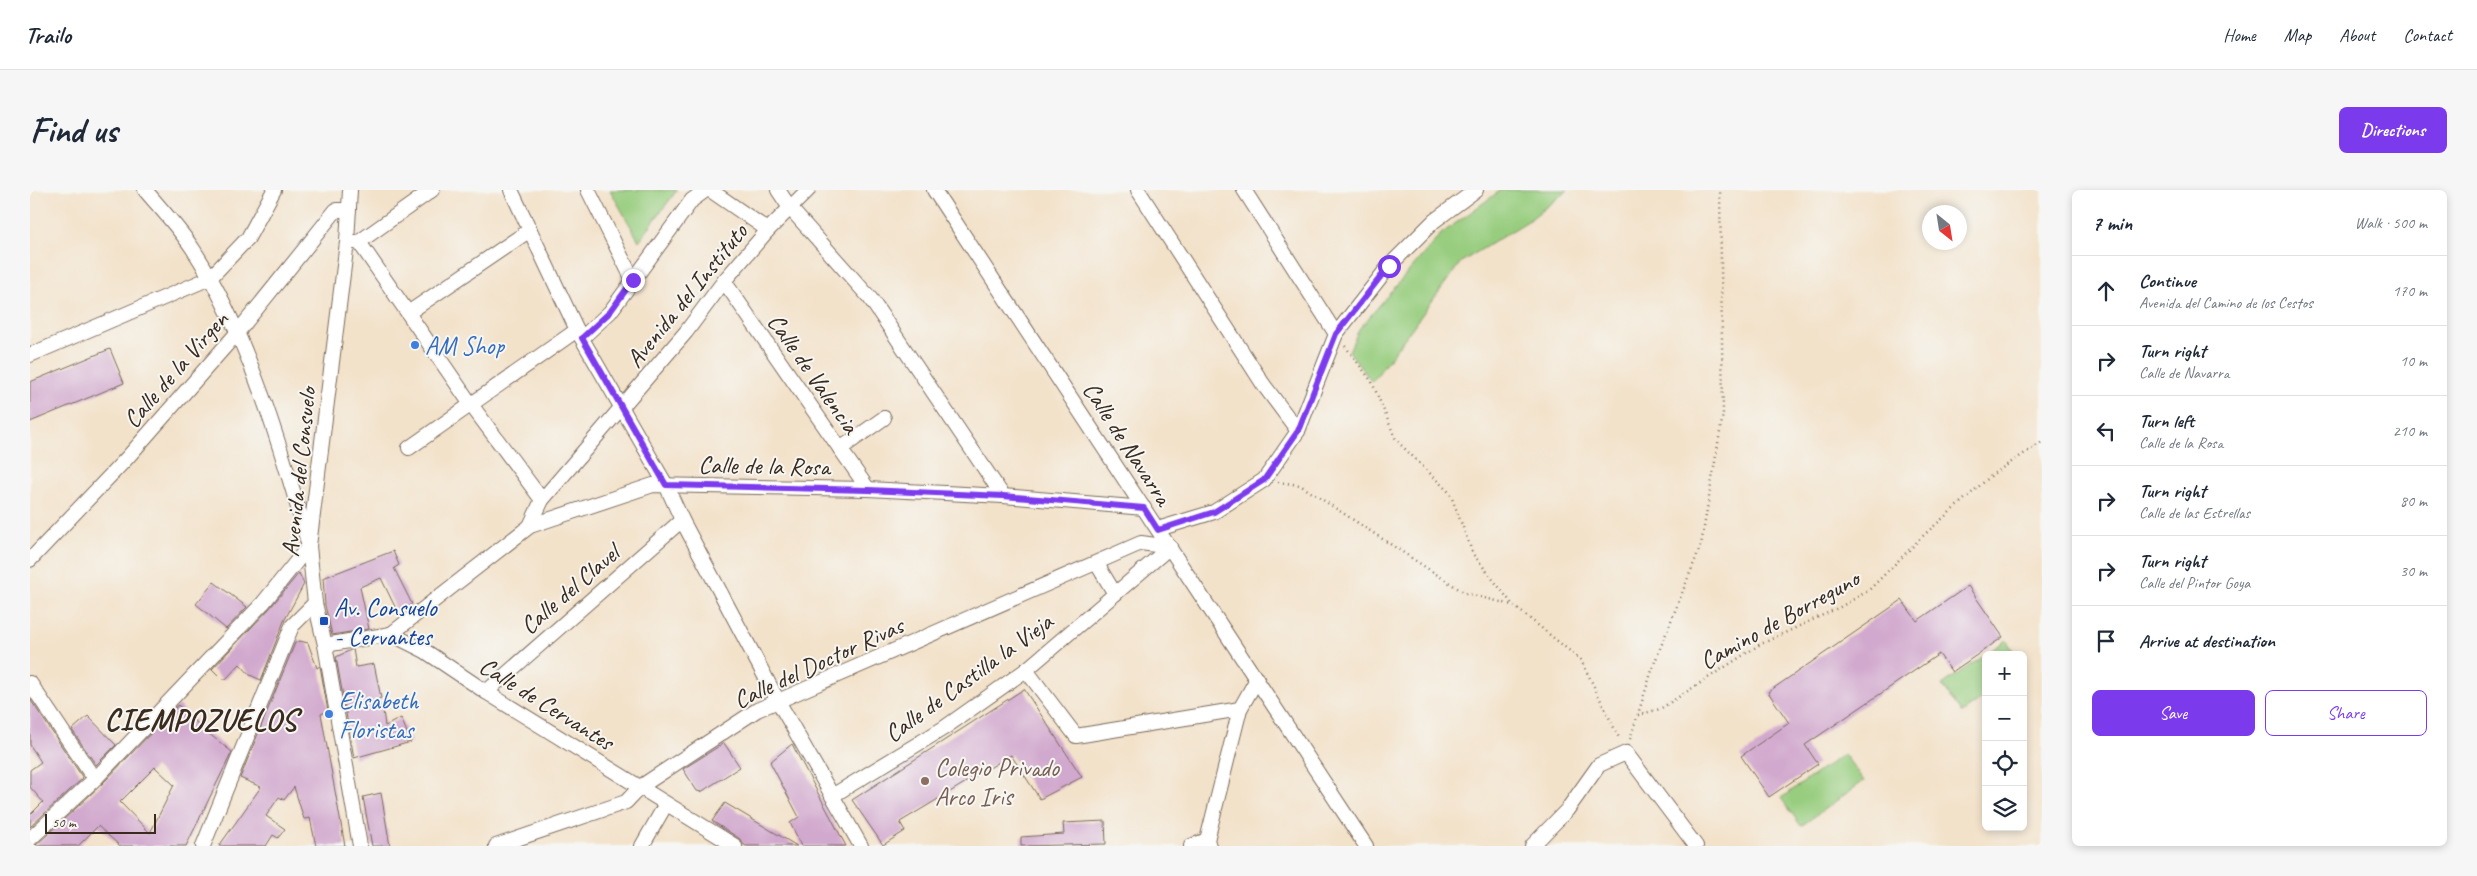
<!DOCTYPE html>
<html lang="en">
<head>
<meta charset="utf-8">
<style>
  :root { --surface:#fff; --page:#f6f6f7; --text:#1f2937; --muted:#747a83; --line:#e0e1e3; --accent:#7c3aed }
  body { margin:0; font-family:Caveat,sans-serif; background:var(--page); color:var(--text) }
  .controls { position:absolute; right:15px; bottom:15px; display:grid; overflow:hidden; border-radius:8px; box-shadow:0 2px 8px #0003 }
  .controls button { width:45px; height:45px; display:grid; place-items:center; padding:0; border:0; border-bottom:1px solid var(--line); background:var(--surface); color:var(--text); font:25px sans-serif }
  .compass { position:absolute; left:1892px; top:15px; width:45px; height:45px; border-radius:50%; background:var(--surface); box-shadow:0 2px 8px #0003; rotate:150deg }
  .scale { position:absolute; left:15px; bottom:12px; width:111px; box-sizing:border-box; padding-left:5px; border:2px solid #3b2a1e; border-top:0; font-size:14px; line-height:18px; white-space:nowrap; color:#3b2a1e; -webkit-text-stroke:4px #f6f6f2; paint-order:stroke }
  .stop { position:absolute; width:15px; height:15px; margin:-11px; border:4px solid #7c3aed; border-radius:50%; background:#fff }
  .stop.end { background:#7c3aed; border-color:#fff; box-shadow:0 1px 5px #0008 }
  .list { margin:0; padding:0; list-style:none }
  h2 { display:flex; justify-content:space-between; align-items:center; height:65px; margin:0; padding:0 20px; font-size:21px }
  h2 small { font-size:16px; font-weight:400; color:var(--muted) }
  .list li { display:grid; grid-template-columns:32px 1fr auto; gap:15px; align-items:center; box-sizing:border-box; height:70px; padding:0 20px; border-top:1px solid var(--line) }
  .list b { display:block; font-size:19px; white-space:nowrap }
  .list p { margin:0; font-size:16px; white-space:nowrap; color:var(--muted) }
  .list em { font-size:16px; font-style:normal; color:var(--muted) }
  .actions { display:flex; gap:10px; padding:15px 20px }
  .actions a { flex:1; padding:11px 0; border:1px solid var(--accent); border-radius:8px; text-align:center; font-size:18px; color:var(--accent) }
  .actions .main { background:var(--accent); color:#fff }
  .icon { flex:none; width:28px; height:28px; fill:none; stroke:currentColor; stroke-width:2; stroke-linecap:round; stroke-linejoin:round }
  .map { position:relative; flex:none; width:2012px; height:656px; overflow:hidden; border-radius:8px }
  header { display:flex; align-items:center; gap:30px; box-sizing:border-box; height:70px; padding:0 25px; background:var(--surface); border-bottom:1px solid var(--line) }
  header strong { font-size:24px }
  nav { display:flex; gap:28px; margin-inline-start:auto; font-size:18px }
  .intro { display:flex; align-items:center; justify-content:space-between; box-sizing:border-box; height:120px; padding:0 30px }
  h1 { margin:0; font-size:35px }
  .button { padding:12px 22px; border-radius:8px; background:var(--accent); color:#fff; font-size:18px; font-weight:700 }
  main { display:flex; gap:30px; padding:0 30px }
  aside { flex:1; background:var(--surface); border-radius:8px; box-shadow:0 2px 8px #0003 }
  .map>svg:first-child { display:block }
</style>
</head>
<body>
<header>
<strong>Trailo</strong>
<nav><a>Home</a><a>Map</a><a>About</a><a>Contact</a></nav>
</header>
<div class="intro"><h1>Find us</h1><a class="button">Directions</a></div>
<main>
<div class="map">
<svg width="2012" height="656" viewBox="0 0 2012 656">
  <rect width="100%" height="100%" fill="#f6f6f2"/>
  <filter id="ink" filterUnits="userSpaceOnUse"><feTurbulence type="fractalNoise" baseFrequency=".02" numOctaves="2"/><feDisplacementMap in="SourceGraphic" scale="10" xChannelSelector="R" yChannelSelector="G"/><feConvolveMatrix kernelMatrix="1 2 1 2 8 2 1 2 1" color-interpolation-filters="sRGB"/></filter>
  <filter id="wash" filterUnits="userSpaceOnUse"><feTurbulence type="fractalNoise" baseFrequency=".0096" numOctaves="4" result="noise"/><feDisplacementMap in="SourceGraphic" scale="20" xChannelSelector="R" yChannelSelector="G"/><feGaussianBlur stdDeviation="1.12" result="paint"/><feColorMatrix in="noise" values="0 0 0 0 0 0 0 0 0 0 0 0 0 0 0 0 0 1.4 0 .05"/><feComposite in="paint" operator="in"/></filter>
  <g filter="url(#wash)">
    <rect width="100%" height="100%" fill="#f3e2ca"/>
    <g fill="#98cd7f" stroke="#6a7c4e">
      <path d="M580,0H647L609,51Z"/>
      <path d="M1471,0H1538L1498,31L1431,72L1342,192L1319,161L1329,139L1411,44Z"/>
      <path d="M1976,450L1986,465H1956V506L1932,523L1912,495Z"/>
      <path d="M1814,564L1834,591L1771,636L1751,608Z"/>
    </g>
    <g id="blocks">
      <g fill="#d1a8ce" fill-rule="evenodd">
        <path d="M80,159L94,193L0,232V192Z"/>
        <path d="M363,361L369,375L364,378L382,414L369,425L351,388L330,397L339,439L302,445L295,415L293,388Z"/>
        <path d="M269,383L274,394L254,431L231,490L220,485L210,474L196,489H192L182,479L239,419Z"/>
        <path d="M184,392L217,417L196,439L166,414Z"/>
        <path d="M1938,396L1973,447L1922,482L1909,464L1775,555L1788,574L1739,607L1711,566L1759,533L1738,502L1872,410L1887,431Z"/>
        <path d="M270,451L278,453L287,478L290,476L298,521L291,524L315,656H286L280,628L274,629L264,597L254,610L249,607L236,626L255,639L248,648L243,645L236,656H189L231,597L210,588L265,453Z"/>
        <path d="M323,459L326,477L344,474L351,508L347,510L353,520L355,536L371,528L381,552L324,568L306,467Z"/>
        <path d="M994,499L1052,587L1010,609L981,565L870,632L875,641L853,655L822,610Z"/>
        <path d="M0,509L53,588L0,637V625L13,612L0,597V580L11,572L0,555Z"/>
        <path d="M148,515L173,539L202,562L156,656H90L68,636L48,656H5L73,593ZM125,577L144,595L120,643L90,612Z"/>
        <path d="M58,526L86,555L66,575L42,540Z"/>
        <path d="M694,553L710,577L671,602L667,601L653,579Z"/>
        <path d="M762,554L816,656H772L760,633L769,627L740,572Z"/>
        <path d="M351,603L360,656H342L333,607Z"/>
        <path d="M695,613L767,656H716L713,654L710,649L682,631Z"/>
        <path d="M1075,631L1076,654L991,656V647L1034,644L1033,633Z"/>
      </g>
    </g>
  </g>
  <g filter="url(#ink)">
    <use href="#blocks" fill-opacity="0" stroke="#7b6a5a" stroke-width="1"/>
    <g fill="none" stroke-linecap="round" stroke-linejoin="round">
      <g stroke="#7b6a5a" stroke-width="16">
        <g id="minor">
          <path d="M320,0L317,52L279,356L285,413L295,455L330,656"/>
          <path d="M481,0L547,140L636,295L652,330L748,511L831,656"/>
          <path d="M558,0L603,90"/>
          <path d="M680,0L738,40"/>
          <path d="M748,0L760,18L840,108L973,306"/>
          <path d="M904,0L1336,656"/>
          <path d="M1108,0L1233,194L1268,241"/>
          <path d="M1214,0L1306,144"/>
          <path d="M322,52H329L402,0"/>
          <path d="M329,52L442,216L512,310"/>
          <path d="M694,91L838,299"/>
          <path d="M378,123L500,40"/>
          <path d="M552,148L580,122L662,10L676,0"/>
          <path d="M0,165L180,88L218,48L244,0"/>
          <path d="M379,258L547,140"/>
          <path d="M810,259L854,228"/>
          <path d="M500,336L512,310L656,142L694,91L738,40L778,0"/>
          <path d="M1128,339L1184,322L1234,290L1268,241L1306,144L1359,76L1404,31L1446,0"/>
          <path d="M0,370L97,268L207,143L306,20H319"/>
          <path d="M1067,374L1085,404"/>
          <path d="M361,444L500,336L623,295L838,299L973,306L1114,318"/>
          <path d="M295,455L361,444L395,461L456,502L705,656"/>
          <path d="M996,480L1046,546L1210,519"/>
          <path d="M0,493L59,581L67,587"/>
          <path d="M456,502L652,330"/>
          <path d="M802,606L914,538L996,480L1140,357"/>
          <path d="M0,649L67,587L233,413L279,356C252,260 217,142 163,59C149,38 131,19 115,0"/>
          <path d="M173,656L262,436L285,413"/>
          <path d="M466,656L596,612L610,597L727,520L748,511L1111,353L1140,357"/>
          <path d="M612,656L636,614"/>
          <path d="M1161,656L1177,650"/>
          <path d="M1179,656L1177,650L1210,519L1227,489"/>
          <path d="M1502,656L1537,620L1569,575L1596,563L1666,656"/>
        </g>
      </g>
      <g stroke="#7b6a5a" stroke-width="2.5" stroke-dasharray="1 4" stroke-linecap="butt">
        <path d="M1315,156L1342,192L1366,250L1420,303L1443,364L1483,415L1551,470L1590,550"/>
        <path d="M1248,292L1270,295L1435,403L1482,415"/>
        <path d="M1608,525L1630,519L1729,455L1810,417L1838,401L1895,344L1963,284L2012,252"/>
        <path d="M1600,549L1624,474L1671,355L1693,224L1690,0"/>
      </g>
      <use href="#minor" stroke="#fff" stroke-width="14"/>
    </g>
  </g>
  <g fill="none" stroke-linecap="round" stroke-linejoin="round" filter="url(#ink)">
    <path stroke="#7c3aed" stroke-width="6" d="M603,90L580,122L552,148L636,295L838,300L973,306L1114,318L1128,340L1184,322L1234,290L1268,241L1306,144L1359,76"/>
  </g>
  <g fill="#3f7fe0" stroke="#f6f6f2" stroke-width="2">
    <circle cx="385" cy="155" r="5"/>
    <circle cx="299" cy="524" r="5"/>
  </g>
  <rect fill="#1a4fb4" stroke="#f6f6f2" stroke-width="2" x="289" y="426" width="10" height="10" rx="2.5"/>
  <circle fill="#8d6e63" stroke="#f6f6f2" stroke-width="2" cx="895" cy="591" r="5"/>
  <g text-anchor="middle" stroke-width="4" stroke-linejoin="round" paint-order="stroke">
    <g font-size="25" fill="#3b2a1e" stroke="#f6f6f2">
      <text transform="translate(656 105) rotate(-51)" y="9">Avenida del Instituto</text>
      <text transform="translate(145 179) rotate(-49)" y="9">Calle de la Virgen</text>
      <text transform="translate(784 183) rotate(55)" y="9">Calle de Valencia</text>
      <text transform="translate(1098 253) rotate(57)" y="9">Calle de Navarra</text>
      <text transform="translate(734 275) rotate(1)" y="9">Calle de la Rosa</text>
      <text transform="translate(268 282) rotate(-84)" y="9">Avenida del Consuelo</text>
      <text transform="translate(539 399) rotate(-41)" y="9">Calle del Clavel</text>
      <text transform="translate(1749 429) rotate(-29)" y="9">Camino de Borreguno</text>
      <text transform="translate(788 472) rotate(-25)" y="9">Calle del Doctor Rivas</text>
      <text transform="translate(938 487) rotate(-36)" y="9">Calle de Castilla la Vieja</text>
      <text transform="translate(517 513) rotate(32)" y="9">Calle de Cervantes</text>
    </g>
    <g font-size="25" fill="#366cbe" stroke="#f6f6f2" text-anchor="start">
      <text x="395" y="164">AM Shop</text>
      <text x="309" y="519">Elisabeth<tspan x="309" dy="29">Floristas</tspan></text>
    </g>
    <g font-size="25" fill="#164399" stroke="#f6f6f2" text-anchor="start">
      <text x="304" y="426">Av. Consuelo<tspan x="304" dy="29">- Cervantes</tspan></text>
    </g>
    <g font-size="25" fill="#785e54" stroke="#f6f6f2" text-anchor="start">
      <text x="905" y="586">Colegio Privado<tspan x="905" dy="29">Arco Iris</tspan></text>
    </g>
    <g font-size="30" font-weight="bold" letter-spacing="1" fill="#3b2a1e" stroke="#f6f6f2">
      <text x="171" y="540">CIEMPOZUELOS</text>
    </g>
  </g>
</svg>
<div class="controls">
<button>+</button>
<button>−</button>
<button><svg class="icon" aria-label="locate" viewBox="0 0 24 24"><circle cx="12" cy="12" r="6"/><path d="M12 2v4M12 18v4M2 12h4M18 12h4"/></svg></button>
<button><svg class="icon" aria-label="layers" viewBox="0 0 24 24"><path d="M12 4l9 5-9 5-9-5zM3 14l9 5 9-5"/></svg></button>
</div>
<svg class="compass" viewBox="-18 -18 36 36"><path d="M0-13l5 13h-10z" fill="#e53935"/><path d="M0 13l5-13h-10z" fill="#747a83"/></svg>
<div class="scale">50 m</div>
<div class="stop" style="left:1359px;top:76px"></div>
<div class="stop end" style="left:603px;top:90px"></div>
</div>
<aside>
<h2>7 min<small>Walk · 500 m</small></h2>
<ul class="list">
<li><svg class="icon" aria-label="ahead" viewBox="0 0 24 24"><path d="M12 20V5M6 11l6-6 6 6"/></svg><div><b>Continue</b><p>Avenida del Camino de los Cestos</p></div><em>170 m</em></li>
<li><svg class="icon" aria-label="right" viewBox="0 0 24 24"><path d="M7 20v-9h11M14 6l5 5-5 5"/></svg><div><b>Turn right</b><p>Calle de Navarra</p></div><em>10 m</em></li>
<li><svg class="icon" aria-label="left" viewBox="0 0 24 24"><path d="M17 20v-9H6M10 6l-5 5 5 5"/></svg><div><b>Turn left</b><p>Calle de la Rosa</p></div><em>210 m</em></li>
<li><svg class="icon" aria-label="right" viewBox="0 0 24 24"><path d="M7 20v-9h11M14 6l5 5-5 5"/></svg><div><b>Turn right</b><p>Calle de las Estrellas</p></div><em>80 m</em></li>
<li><svg class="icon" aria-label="right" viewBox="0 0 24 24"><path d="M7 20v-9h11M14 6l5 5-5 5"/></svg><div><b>Turn right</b><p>Calle del Pintor Goya</p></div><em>30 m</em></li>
<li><svg class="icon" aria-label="arrive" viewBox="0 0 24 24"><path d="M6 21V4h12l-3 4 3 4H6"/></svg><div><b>Arrive at destination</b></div></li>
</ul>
<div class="actions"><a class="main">Save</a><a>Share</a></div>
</aside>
</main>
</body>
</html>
